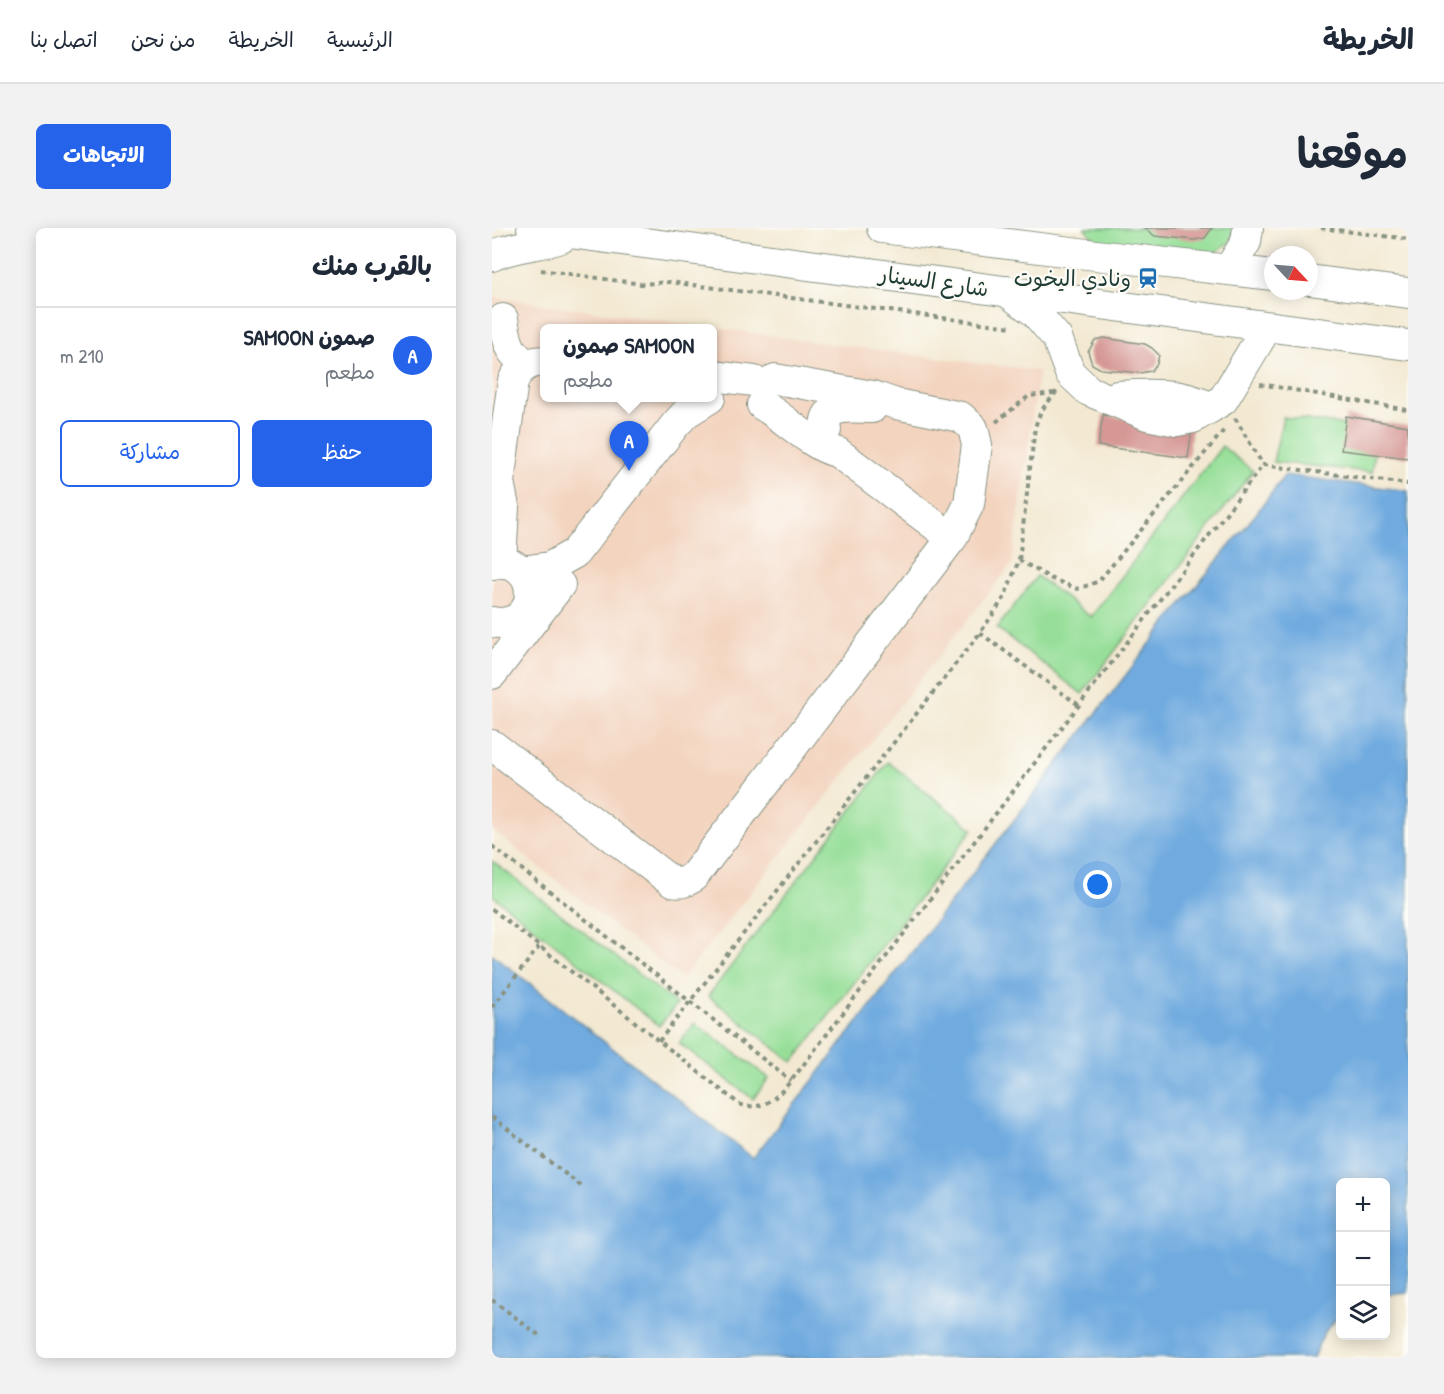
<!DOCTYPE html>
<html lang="ar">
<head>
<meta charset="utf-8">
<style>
  :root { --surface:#fff; --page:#f2f2f3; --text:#1f2937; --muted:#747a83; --line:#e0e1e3; --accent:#2563eb }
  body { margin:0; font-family:"Patrick Hand","Playpen Sans Arabic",sans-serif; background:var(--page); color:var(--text); direction:rtl }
  .controls { position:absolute; right:18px; bottom:18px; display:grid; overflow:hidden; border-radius:9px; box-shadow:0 3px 15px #0003 }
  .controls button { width:54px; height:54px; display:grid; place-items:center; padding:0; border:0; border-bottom:2px solid var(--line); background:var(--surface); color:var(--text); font:30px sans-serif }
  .compass { position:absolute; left:772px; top:18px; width:54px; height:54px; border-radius:50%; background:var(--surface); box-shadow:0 3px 15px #0003; rotate:116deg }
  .you { position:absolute; left:606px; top:657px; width:21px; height:21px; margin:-15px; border:4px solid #fff; border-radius:50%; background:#1a73e8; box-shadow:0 0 0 9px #1a73e833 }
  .badge { display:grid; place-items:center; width:39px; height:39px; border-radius:50%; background:var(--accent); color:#fff; font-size:20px; font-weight:700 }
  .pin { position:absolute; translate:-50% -50px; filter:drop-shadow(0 2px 3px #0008) }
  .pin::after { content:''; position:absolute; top:32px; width:21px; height:18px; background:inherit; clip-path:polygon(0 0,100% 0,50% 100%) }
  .popup { position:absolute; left:48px; top:96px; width:177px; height:78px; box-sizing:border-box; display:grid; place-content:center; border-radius:9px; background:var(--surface); filter:drop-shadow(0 2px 4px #0005); font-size:20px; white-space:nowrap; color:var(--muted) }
  .popup b { font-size:22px; color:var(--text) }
  .popup::after { content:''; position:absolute; left:50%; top:100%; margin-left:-12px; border:12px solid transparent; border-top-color:var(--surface) }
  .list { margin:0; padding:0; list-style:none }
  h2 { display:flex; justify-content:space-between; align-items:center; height:78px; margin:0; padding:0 24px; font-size:26px }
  h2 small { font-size:20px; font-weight:400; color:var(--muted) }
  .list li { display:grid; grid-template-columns:39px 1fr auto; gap:18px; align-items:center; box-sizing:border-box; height:96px; padding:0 24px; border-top:2px solid var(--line) }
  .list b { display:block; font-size:22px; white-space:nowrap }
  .list p { margin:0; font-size:20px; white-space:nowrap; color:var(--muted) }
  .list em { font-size:20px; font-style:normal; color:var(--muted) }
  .actions { display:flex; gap:12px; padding:18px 24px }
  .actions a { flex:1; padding:14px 0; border:2px solid var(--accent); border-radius:9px; text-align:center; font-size:21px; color:var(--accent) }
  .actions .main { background:var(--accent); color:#fff }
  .icon { flex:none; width:33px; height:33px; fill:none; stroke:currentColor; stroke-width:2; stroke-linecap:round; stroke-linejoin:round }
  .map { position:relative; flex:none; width:916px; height:1130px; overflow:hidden; direction:ltr; border-radius:9px }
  header { display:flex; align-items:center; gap:36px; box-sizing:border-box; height:84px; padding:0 30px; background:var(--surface); border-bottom:2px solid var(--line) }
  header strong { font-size:28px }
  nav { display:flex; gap:33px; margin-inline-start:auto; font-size:21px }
  .intro { display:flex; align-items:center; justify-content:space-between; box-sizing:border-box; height:144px; padding:0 36px }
  h1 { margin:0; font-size:42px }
  .button { padding:15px 27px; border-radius:9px; background:var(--accent); color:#fff; font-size:21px; font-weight:700 }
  main { display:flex; gap:36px; padding:0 36px }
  aside { flex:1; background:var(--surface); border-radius:9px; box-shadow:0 3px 15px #0003 }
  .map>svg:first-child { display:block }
</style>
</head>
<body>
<header>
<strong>الخريطة</strong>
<nav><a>الرئيسية</a><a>الخريطة</a><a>من نحن</a><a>اتصل بنا</a></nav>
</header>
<div class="intro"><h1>موقعنا</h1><a class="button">الاتجاهات</a></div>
<main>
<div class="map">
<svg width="916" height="1130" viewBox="0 0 916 1130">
  <rect width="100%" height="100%" fill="#fdfcf7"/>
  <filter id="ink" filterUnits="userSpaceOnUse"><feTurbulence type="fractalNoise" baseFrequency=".0167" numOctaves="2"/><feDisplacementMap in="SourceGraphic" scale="12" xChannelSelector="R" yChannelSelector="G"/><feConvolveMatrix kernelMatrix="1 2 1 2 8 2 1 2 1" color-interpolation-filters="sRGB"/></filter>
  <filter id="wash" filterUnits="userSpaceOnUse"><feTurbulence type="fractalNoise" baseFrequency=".008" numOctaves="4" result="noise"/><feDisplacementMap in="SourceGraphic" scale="24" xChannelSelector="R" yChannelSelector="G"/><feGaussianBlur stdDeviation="1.35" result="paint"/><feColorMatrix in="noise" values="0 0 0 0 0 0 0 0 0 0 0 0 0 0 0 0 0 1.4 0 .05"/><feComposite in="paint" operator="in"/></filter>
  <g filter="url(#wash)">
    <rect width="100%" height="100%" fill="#f3e9d2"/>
    <path fill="#f3d4bf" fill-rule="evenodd" d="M0,69L339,116L547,143L520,336L190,751L0,602ZM53,100H221V170H53Z"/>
    <g fill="#97df99" stroke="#5b8e66" stroke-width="1.5">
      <path d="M593,0H742L738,14L711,33L606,15Z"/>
      <path d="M791,189L886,201L880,244L781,234Z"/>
      <path d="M730,218L761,243L590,466L505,400L545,348L599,389Z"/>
      <path d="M396,534L481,601L301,834L216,768Z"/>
      <path d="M0,633L185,776L167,798L0,667Z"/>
      <path d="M203,795L277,850L261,871L187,815Z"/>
    </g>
    <path fill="#6faadf" stroke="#47748a" stroke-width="1.5" d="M793,247L916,263V1065L894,1067V954H848V1087L832,1105L821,1130H0V726L261,930L674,395L764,286Z"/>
    <g id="blocks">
      <g fill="#d69895">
        <path d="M652,0H720L713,10L702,12L663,8Z"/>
        <path d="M612,110L653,116L660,120L667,127L665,136L659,143L648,145L609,141L600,136L596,124L603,112Z"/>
        <path d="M611,187L700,200L696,230L606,218Z"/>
        <path d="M854,188L916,198V230L849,222Z"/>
      </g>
    </g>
  </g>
  <g filter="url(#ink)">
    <use href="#blocks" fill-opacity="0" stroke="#899383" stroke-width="1.5"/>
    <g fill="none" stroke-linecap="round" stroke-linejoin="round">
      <g stroke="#899383" stroke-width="32">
        <g id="minor">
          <path d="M40,0L916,117"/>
          <path d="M390,0L595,26L781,47"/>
          <path d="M0,28C22,17 46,18 69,10"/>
          <path d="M737,41L754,14L756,0"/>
          <path d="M817,52L916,65"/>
          <path d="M514,63L543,84L565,110L578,145L597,163L655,187L685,193L701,190L718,180"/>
          <path d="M11,91C15,113 15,123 35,137"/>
          <path d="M221,148L262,153"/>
          <path d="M625,168C656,166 692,164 718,180L731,172L775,99"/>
          <path d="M270,177C292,189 322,220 345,224L460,310"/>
          <path d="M334,202C329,174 361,180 380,180"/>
          <path d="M7,254L12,279L9,335"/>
          <path d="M0,272L7,254L21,153C28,139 38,133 53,133"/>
          <path d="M0,336C50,325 51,404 0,394"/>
          <path d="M29,343L58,339L83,325L183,197L194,185L218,170"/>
          <path d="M0,446L68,357"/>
          <path d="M0,517L180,654C189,656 195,654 202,648L460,310L477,276L485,217L481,200L469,189L404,176L381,168L283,151"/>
        </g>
      </g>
      <g stroke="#899383" stroke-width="4" stroke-dasharray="4.5 4.5" stroke-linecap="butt">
        <path d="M829,0L916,11"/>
        <path d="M49,42L149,56L178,54L520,99"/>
        <path d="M768,156L916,182"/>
        <path d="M743,190L771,237"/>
        <path d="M504,194L537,168L562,165"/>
        <path d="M527,332L560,351L586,361L607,353L732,202"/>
        <path d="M488,405L588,478"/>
        <path d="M0,618L299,853"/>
        <path d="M0,681L247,876C271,884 284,870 299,853L771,237L916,256"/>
        <path d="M0,779L47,719"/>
        <path d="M167,813L488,405L512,370L527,332L543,199L549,183L565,163"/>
        <path d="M0,889L89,958"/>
        <path d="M0,1072L48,1108"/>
      </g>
      <use href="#minor" stroke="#fff" stroke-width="30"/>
    </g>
  </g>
  <defs>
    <g id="station-bare" transform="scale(1.62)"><path d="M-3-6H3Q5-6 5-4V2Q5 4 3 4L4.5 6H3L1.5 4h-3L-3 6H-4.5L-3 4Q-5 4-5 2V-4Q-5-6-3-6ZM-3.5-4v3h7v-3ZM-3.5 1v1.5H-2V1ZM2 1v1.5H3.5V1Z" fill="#1f6fb2" stroke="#fdfcf7" stroke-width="2.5" paint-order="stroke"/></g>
  </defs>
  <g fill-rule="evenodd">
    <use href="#station-bare" x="656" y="50"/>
  </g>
  <g text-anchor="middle" stroke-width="4.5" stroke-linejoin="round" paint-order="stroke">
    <g font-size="22" fill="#1f3d34" stroke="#fdfcf7" text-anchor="end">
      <text x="639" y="58">ونادي اليخوت</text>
    </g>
    <g font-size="22" fill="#1f3d34" stroke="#fdfcf7">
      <text transform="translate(442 53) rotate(8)" y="8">شارع السينار</text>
    </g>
  </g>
</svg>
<div class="controls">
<button>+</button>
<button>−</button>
<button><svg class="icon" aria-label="layers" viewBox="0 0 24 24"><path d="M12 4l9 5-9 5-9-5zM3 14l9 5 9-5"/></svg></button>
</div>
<svg class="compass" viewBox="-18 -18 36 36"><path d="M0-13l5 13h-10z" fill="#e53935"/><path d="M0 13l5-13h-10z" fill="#747a83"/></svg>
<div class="you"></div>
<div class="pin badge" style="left:137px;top:243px">A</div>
<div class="popup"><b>صمون SAMOON</b>مطعم</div>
</div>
<aside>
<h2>بالقرب منك<small></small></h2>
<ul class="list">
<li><span class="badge">A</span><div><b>صمون SAMOON</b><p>مطعم</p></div><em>210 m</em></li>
</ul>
<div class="actions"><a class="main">حفظ</a><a>مشاركة</a></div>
</aside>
</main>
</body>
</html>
